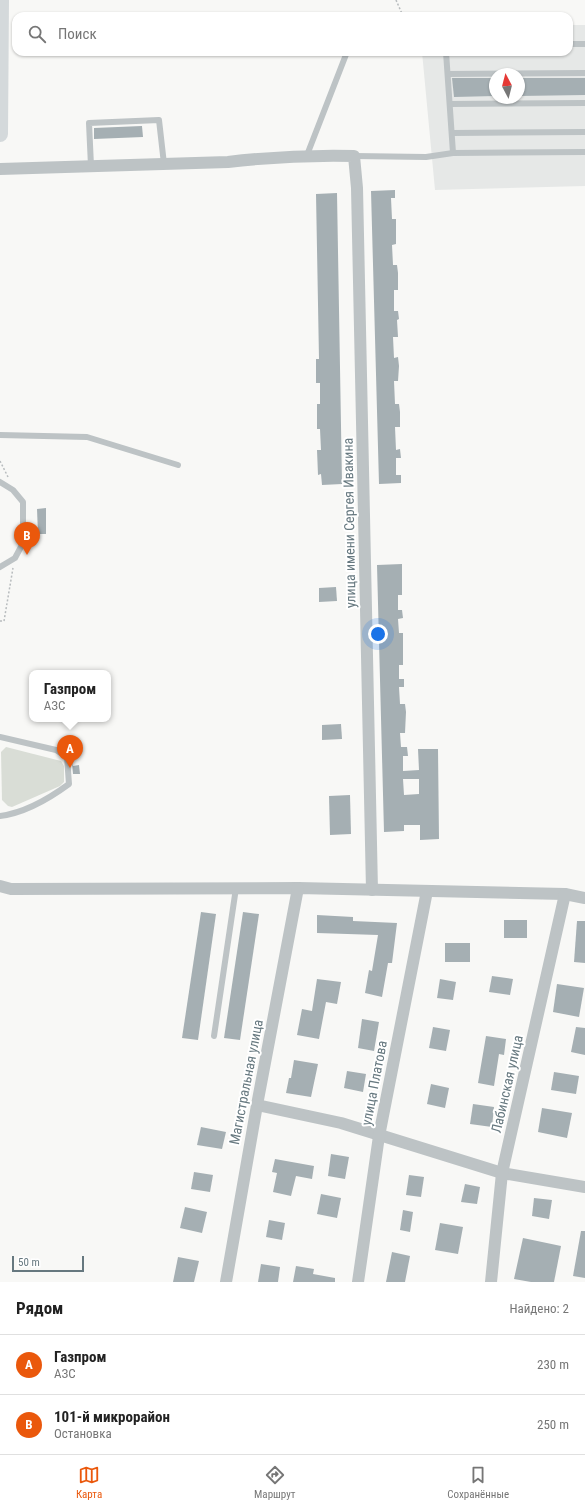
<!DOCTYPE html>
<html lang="ru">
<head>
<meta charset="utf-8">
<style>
  :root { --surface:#fff; --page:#f2f2f2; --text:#222; --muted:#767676; --line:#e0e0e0; --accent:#ea580c }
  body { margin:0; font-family:"Roboto Condensed",sans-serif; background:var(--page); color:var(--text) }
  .compass { position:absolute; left:489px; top:68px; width:36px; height:36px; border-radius:50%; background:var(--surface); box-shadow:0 1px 3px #0004; rotate:353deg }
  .scale { position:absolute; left:12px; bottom:10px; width:72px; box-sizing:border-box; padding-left:4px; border:2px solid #66787f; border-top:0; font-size:11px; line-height:14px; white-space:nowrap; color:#66787f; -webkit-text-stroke:3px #fff; paint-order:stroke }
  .you { position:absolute; left:378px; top:634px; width:14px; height:14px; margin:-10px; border:3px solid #fff; border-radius:50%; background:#1a73e8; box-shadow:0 0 0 6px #1a73e833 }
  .badge { display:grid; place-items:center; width:26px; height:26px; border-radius:50%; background:var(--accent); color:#fff; font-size:13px; font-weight:700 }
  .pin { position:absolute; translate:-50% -33px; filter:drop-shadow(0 1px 2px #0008) }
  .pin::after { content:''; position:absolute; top:21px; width:14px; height:12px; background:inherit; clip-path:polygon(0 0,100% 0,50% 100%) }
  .popup { position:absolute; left:29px; top:670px; width:82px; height:52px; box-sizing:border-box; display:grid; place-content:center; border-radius:8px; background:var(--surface); filter:drop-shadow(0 1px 3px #0005); font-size:13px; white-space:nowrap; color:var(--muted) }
  .popup b { font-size:15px; color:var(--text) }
  .popup::after { content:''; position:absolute; left:50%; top:100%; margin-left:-8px; border:8px solid transparent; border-top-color:var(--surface) }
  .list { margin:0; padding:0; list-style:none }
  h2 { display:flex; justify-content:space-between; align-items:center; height:52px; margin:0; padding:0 16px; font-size:17px }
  h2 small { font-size:13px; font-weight:400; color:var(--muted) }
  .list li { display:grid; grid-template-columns:26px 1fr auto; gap:12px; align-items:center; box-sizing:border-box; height:60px; padding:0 16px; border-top:1px solid var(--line) }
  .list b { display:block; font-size:15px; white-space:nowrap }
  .list p { margin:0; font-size:13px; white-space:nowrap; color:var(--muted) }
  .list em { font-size:13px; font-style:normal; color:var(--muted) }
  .icon { flex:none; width:22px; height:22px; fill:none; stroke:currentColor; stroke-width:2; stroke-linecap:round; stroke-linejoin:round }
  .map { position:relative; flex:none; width:585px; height:1282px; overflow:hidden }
  .search { position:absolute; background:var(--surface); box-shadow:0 1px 3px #0004; left:12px; right:12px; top:12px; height:44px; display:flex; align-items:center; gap:10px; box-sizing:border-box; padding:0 14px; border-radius:12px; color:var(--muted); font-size:15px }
  .sheet { height:172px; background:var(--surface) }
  nav { display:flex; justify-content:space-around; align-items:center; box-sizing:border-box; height:56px; border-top:1px solid var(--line); background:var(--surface); font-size:11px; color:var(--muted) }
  nav a { display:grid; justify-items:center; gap:2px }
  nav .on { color:var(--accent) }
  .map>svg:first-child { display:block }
</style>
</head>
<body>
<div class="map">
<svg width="585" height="1282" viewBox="0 0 585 1282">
  <rect width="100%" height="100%" fill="#f8f8f6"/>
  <path fill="#e6e8e7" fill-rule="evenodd" d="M569,25H585V186L435,190L422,52H569ZM495,74H519V98H495Z"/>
  <path fill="#d9ddd6" d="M6,747L61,761L64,766V782L60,786L12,807L8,806L2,800L1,752Z"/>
  <g fill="#a5afb3" fill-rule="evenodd">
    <path d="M452,78H495V96L454,97Z"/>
    <path d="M519,78H585V95L519,96Z"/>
    <path d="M142,126L143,137L94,139V128Z"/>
    <path d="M395,190V198H391L392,219H396V244L392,245L393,265H397L398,273V290H394V311H398L399,319L397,320L398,337H393L394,358L398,357L399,366L398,381H394L395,404H399L400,412V427H395L396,450L400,449L401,458H396V475H401V483L379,484L371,191Z"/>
    <path d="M337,193L342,484L322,485L321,474L318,475L317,450H321L320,429H317V404H320V383H316V359H319L316,194Z"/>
    <path d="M46,508V534H38L37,509Z"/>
    <path d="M402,564V595H398V610H402L403,618L398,619L399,633H403V665H399V679H404V687H399L400,704H405L406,712L405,733H400L401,747H407L408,756H403V771L419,770L418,749H438L439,839L420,840V825H404V831L384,832L377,565ZM403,779H419V794L404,795Z"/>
    <path d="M336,587L337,601L319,602V588Z"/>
    <path d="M341,724L342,739L322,740V725Z"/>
    <path d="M72,762L73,766L79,765L80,774H73Z"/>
    <path d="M350,795L351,834L330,835L329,796Z"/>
    <path d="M201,912L216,914L198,1040L182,1038Z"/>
    <path d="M243,912L259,914L240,1040L224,1038Z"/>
    <path d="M317,915L353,917V921L397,923L392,963H388L382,997L365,993L369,970L372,971L378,935L317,933Z"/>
    <rect x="504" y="920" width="23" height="18"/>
    <path d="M577,921H585V963L574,962Z"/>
    <rect x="445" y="943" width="25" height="19"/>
    <path d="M492,976L513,979L510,995L489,992Z"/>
    <path d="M317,979L341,982L337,1004L326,1002L319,1039L297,1035L302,1009L312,1011Z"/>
    <path d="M440,979L456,982L453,1000L437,998Z"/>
    <path d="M557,984L584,988L579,1017L553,1012Z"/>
    <path d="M362,1019L379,1022L374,1051L358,1048Z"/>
    <path d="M433,1027L450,1030L446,1051L429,1048Z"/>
    <path d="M576,1027L585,1028V1055L571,1052Z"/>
    <path d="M486,1036L506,1039L504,1055L499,1054L494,1086L478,1083Z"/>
    <path d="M294,1060L318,1064L311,1097L286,1093L289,1078H291Z"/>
    <path d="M347,1071L366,1074L363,1092L344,1088Z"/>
    <path d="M554,1072L579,1076L576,1094L551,1090Z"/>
    <path d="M431,1084L449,1088L445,1108L427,1104Z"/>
    <path d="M473,1104L494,1107L492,1127L470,1124Z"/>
    <path d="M542,1108L572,1113L567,1138L538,1132Z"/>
    <path d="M201,1127L226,1132L222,1149L197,1145Z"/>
    <path d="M331,1154L349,1157L345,1179L328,1176Z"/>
    <path d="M275,1159L314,1166L312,1179L296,1176L291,1196L273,1192L277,1173L272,1172Z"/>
    <path d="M194,1172L213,1175L210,1192L191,1189Z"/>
    <path d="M409,1175L424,1177L421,1197L406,1195Z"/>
    <path d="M465,1184L480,1187L477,1204L461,1202Z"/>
    <path d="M321,1194L341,1198L337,1218L317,1214Z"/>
    <path d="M534,1198L552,1200L549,1219L532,1216Z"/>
    <path d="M185,1207L207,1212L202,1233L180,1228Z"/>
    <path d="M403,1210L413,1212L410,1232L400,1230Z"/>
    <path d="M269,1220L285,1223L282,1240L266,1237Z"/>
    <path d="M440,1223L463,1227L458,1254L435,1250Z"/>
    <path d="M581,1231H585V1278L573,1276Z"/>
    <path d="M523,1238L561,1246L554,1282H531L514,1279Z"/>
    <path d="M392,1252L410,1256L405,1282H386Z"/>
    <path d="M178,1257L199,1261L194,1282H173Z"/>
    <path d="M261,1264L280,1267L278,1282H258Z"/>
    <path d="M296,1266L314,1269L313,1274L335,1278V1282H293Z"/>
  </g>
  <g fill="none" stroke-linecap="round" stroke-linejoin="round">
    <g stroke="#b8bcbe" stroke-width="1.5" stroke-dasharray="2 2" stroke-linecap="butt">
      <path d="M396,0L403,16"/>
      <path d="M0,461L8,477"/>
      <path d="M0,621H4L13,568"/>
    </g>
    <g stroke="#bdc3c5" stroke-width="6">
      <path d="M569,44H585"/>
      <path d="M446,52L453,153L585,152"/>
      <path d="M448,74L585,73"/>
      <path d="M450,104L585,103"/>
      <path d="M453,133L585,132"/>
      <path d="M307,155L347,52"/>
      <path d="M354,156L426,157L453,153"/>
      <path d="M91,166L89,123L159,120L164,164"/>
      <path d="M0,435L87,437L178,465"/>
      <path d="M0,482L13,490L23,502V543L15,558L0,567"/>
      <path d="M0,737L56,750L67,757L69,784C50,798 24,813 0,816"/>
      <path d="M214,1036L236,888"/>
    </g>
    <g stroke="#bdc3c5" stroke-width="12">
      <path d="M0,169L228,162C270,157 311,155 354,156L357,188L372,890"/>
      <path d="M0,886L11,889L298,888L565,894L585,898"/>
      <path d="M257,1105L341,1123L502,1173L585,1187"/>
      <path d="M226,1282L257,1105L298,888"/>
      <path d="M358,1282L379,1136L427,891"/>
      <path d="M491,1282L502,1173L565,894"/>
    </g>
    <path stroke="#d4d9db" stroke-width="16" d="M0,134L1,0"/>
  </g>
  <g text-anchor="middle" stroke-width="4" stroke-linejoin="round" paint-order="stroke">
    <g font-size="14" fill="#66787f" stroke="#fff">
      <text transform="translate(349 523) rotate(-91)" y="5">улица имени Сергея Ивакина</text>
      <text transform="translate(246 1082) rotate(-79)" y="5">Магистральная улица</text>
      <text transform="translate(374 1083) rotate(-79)" y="5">улица Платова</text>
      <text transform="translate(507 1084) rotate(-77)" y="5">Лабинская улица</text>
    </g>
  </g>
</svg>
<svg class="compass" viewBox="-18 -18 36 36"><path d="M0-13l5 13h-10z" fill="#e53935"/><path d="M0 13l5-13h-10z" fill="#767676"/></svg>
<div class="scale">50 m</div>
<div class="you"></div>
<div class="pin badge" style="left:70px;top:768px">A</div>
<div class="popup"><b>Газпром</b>АЗС</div>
<div class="pin badge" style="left:27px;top:555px">B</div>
<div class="search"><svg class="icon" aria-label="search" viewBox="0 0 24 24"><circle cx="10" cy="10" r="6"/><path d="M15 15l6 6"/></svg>Поиск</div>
</div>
<section class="sheet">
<h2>Рядом<small>Найдено: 2</small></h2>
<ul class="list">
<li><span class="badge">A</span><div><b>Газпром</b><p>АЗС</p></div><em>230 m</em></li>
<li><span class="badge">B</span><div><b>101-й микрорайон</b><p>Остановка</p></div><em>250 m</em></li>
</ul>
</section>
<nav>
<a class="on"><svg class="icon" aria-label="map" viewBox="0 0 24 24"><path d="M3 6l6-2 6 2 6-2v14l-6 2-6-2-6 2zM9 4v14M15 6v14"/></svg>Карта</a>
<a><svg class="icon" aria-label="directions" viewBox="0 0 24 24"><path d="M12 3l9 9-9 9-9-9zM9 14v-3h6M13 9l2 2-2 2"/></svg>Маршрут</a>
<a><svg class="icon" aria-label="saved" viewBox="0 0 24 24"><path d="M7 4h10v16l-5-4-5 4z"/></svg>Сохранённые</a>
</nav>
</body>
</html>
